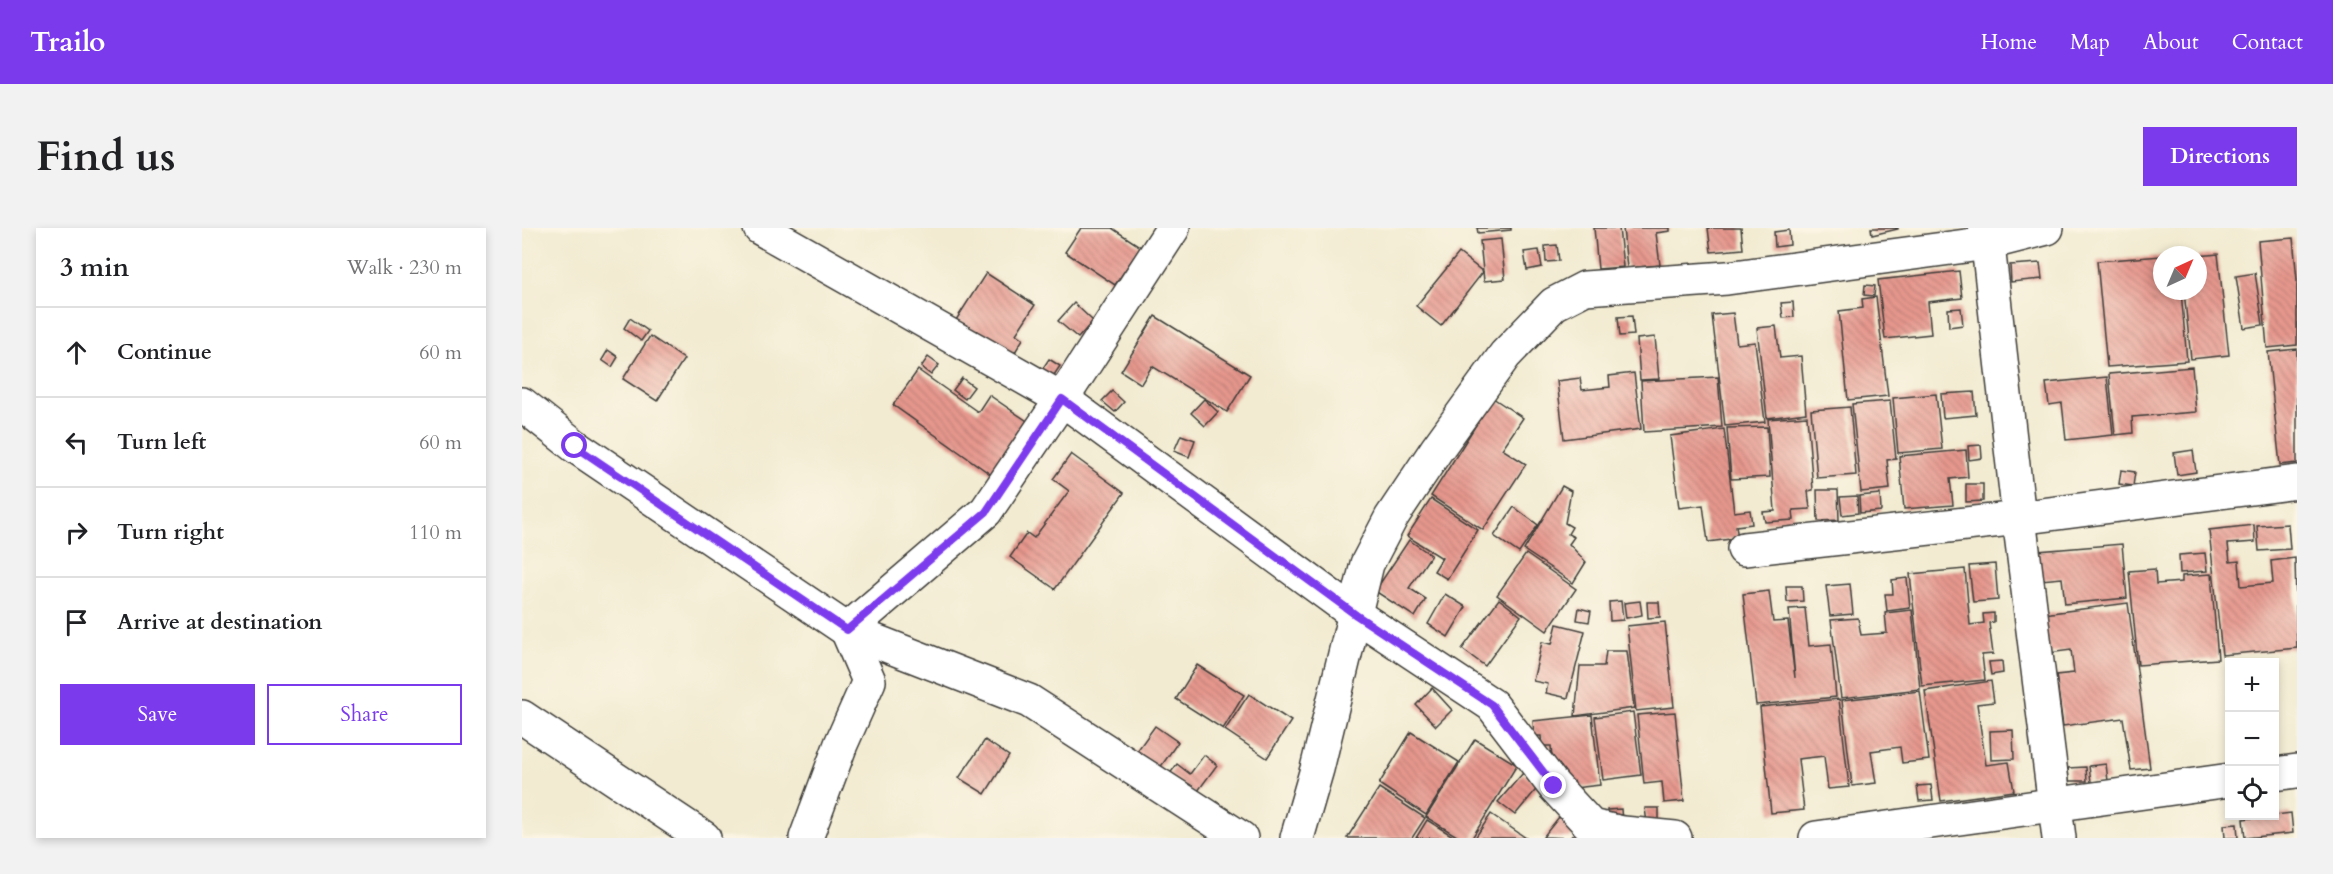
<!DOCTYPE html>
<html lang="en">
<head>
<meta charset="utf-8">
<style>
  :root { --surface:#fff; --page:#f2f2f2; --text:#202124; --muted:#757577; --line:#e0e0e0; --accent:#7c3aed }
  body { margin:0; font-family:Cardo,serif; background:var(--page); color:var(--text) }
  .controls { position:absolute; right:18px; bottom:18px; display:grid; overflow:hidden; border-radius:0px; box-shadow:0 3px 9px #0003 }
  .controls button { width:54px; height:54px; display:grid; place-items:center; padding:0; border:0; border-bottom:2px solid var(--line); background:var(--surface); color:var(--text); font:30px sans-serif }
  .compass { position:absolute; left:1631px; top:18px; width:54px; height:54px; border-radius:50%; background:var(--surface); box-shadow:0 3px 9px #0003; rotate:44deg }
  .stop { position:absolute; width:18px; height:18px; margin:-14px; border:4px solid #7c3aed; border-radius:50%; background:#fff }
  .stop.end { background:#7c3aed; border-color:#fff; box-shadow:0 2px 6px #0008 }
  .list { margin:0; padding:0; list-style:none }
  h2 { display:flex; justify-content:space-between; align-items:center; height:78px; margin:0; padding:0 24px; font-size:26px }
  h2 small { font-size:20px; font-weight:400; color:var(--muted) }
  .list li { display:grid; grid-template-columns:39px 1fr auto; gap:18px; align-items:center; box-sizing:border-box; height:90px; padding:0 24px; border-top:2px solid var(--line) }
  .list b { display:block; font-size:22px; white-space:nowrap }
  .list em { font-size:20px; font-style:normal; color:var(--muted) }
  .actions { display:flex; gap:12px; padding:18px 24px }
  .actions a { flex:1; padding:14px 0; border:2px solid var(--accent); border-radius:0px; text-align:center; font-size:21px; color:var(--accent) }
  .actions .main { background:var(--accent); color:#fff }
  .icon { flex:none; width:33px; height:33px; fill:none; stroke:currentColor; stroke-width:2; stroke-linecap:round; stroke-linejoin:round }
  .map { position:relative; flex:none; width:1775px; height:610px; overflow:hidden; border-radius:0px }
  header { display:flex; align-items:center; gap:36px; box-sizing:border-box; height:84px; padding:0 30px; background:var(--accent); color:#fff }
  header strong { font-size:28px }
  nav { display:flex; gap:33px; margin-inline-start:auto; font-size:21px }
  .intro { display:flex; align-items:center; justify-content:space-between; box-sizing:border-box; height:144px; padding:0 36px }
  h1 { margin:0; font-size:42px }
  .button { padding:15px 27px; border-radius:0px; background:var(--accent); color:#fff; font-size:21px; font-weight:700 }
  main { display:flex; gap:36px; padding:0 36px }
  aside { flex:1; background:var(--surface); border-radius:0px; box-shadow:0 3px 9px #0003 }
  .map>svg:first-child { display:block }
</style>
</head>
<body>
<header>
<strong>Trailo</strong>
<nav><a>Home</a><a>Map</a><a>About</a><a>Contact</a></nav>
</header>
<div class="intro"><h1>Find us</h1><a class="button">Directions</a></div>
<main>
<aside>
<h2>3 min<small>Walk · 230 m</small></h2>
<ul class="list">
<li><svg class="icon" aria-label="ahead" viewBox="0 0 24 24"><path d="M12 20V5M6 11l6-6 6 6"/></svg><div><b>Continue</b></div><em>60 m</em></li>
<li><svg class="icon" aria-label="left" viewBox="0 0 24 24"><path d="M17 20v-9H6M10 6l-5 5 5 5"/></svg><div><b>Turn left</b></div><em>60 m</em></li>
<li><svg class="icon" aria-label="right" viewBox="0 0 24 24"><path d="M7 20v-9h11M14 6l5 5-5 5"/></svg><div><b>Turn right</b></div><em>110 m</em></li>
<li><svg class="icon" aria-label="arrive" viewBox="0 0 24 24"><path d="M6 21V4h12l-3 4 3 4H6"/></svg><div><b>Arrive at destination</b></div></li>
</ul>
<div class="actions"><a class="main">Save</a><a>Share</a></div>
</aside>
<div class="map">
<svg width="1775" height="610" viewBox="0 0 1775 610">
  <defs>
    <pattern id="building-back-hatch" width="6" height="6" patternUnits="userSpaceOnUse" patternTransform="scale(1.5)"><rect width="6" height="6" fill="#e7988e"/><path d="M-1 5l2 2M0 0l6 6M5-1l2 2" fill="none" stroke="#ba7b73"/></pattern>
  </defs>
  <rect width="100%" height="100%" fill="#fcf5e5"/>
  <filter id="ink" filterUnits="userSpaceOnUse"><feTurbulence type="fractalNoise" baseFrequency=".0167" numOctaves="2"/><feDisplacementMap in="SourceGraphic" scale="12" xChannelSelector="R" yChannelSelector="G"/><feConvolveMatrix kernelMatrix="1 2 1 2 8 2 1 2 1" color-interpolation-filters="sRGB"/></filter>
  <filter id="wash" filterUnits="userSpaceOnUse"><feTurbulence type="fractalNoise" baseFrequency=".008" numOctaves="4" result="noise"/><feDisplacementMap in="SourceGraphic" scale="24" xChannelSelector="R" yChannelSelector="G"/><feGaussianBlur stdDeviation="1.35" result="paint"/><feColorMatrix in="noise" values="0 0 0 0 0 0 0 0 0 0 0 0 0 0 0 0 0 1.4 0 .05"/><feComposite in="paint" operator="in"/></filter>
  <g filter="url(#wash)">
    <rect width="100%" height="100%" fill="#f2ebd1"/>
    <g id="blocks">
      <g fill="url(#building-back-hatch)">
        <path d="M559,0H590L619,19L593,57L543,24Z"/>
        <path d="M955,0H989V2L956,5Z"/>
        <path d="M1072,0H1097L1101,39L1076,41Z"/>
        <path d="M1101,0H1148V3L1134,5L1138,37L1105,40Z"/>
        <path d="M1186,0H1219L1221,21L1189,24Z"/>
        <path d="M1349,0H1376V1L1350,7Z"/>
        <path d="M1267,2L1268,17L1253,19L1252,4Z"/>
        <path d="M1771,10L1775,52V117L1745,120L1736,13Z"/>
        <path d="M979,11L983,51L962,53L958,13Z"/>
        <path d="M1035,17L1037,33L1024,34L1023,18Z"/>
        <path d="M1017,22L1020,39L1005,42L1002,24Z"/>
        <path d="M937,25L961,44L919,98L894,78Z"/>
        <path d="M1696,26L1707,127L1669,131L1662,63H1676V28Z"/>
        <path d="M1640,28V63H1659L1665,133L1585,139L1575,33Z"/>
        <path d="M1518,35L1520,51L1489,54L1488,37Z"/>
        <path d="M1437,43L1440,70L1406,74L1409,106L1363,111L1356,52Z"/>
        <path d="M464,45L513,77L494,106L501,111L490,129L434,92Z"/>
        <path d="M1733,45L1741,97L1722,100L1714,48Z"/>
        <path d="M1343,57L1353,58L1352,68L1342,67Z"/>
        <path d="M1354,69L1366,168L1326,172L1317,83L1341,80L1340,71Z"/>
        <path d="M1271,74L1272,89L1261,90L1259,75Z"/>
        <path d="M552,75L571,93L556,110L536,93Z"/>
        <path d="M1439,80L1441,97L1427,99L1426,81Z"/>
        <path d="M1211,85L1215,116L1233,114L1243,194L1203,198L1190,87Z"/>
        <path d="M633,88L728,147L705,184L630,138L619,156L599,143Z"/>
        <path d="M1110,88L1112,107L1098,108L1096,89Z"/>
        <path d="M108,90L126,103L119,113L102,100Z"/>
        <path d="M1254,98L1258,130L1279,128L1284,185L1245,190L1235,100Z"/>
        <path d="M128,108L162,131L135,173L101,151Z"/>
        <path d="M1133,109L1137,151L1118,152L1115,111Z"/>
        <path d="M1775,121V235L1758,237L1746,124Z"/>
        <path d="M86,122L96,129L90,139L80,132Z"/>
        <path d="M406,129L417,137L409,147L399,139Z"/>
        <path d="M527,131L538,138L530,150L519,143Z"/>
        <path d="M1670,139L1674,184L1610,189L1611,205L1593,207L1587,146Z"/>
        <path d="M396,142L456,184L467,167L508,195L471,248L371,177Z"/>
        <path d="M1112,145L1119,201L1042,211L1035,153L1058,150L1060,162L1088,159L1087,148Z"/>
        <path d="M1196,149L1200,199L1122,204L1119,153Z"/>
        <path d="M1585,149L1591,207L1544,212L1540,175L1527,177L1524,155Z"/>
        <path d="M440,150L452,159L443,171L431,162Z"/>
        <path d="M590,163L602,174L593,184L580,173Z"/>
        <path d="M1452,164L1454,187L1421,190L1419,166Z"/>
        <path d="M1414,166L1420,221L1376,225L1371,170Z"/>
        <path d="M971,170L1001,190L980,221L1004,236L961,302L909,268Z"/>
        <path d="M682,171L696,184L683,198L669,185Z"/>
        <path d="M1368,173L1374,231L1365,232L1368,261L1339,264L1330,176Z"/>
        <path d="M1328,179L1334,247L1295,250L1289,182Z"/>
        <path d="M1285,188L1291,262L1286,263L1288,281L1271,282L1272,292L1243,294L1241,284L1253,283L1246,191Z"/>
        <path d="M1245,199L1248,249L1209,251L1205,200Z"/>
        <path d="M1202,201L1212,284L1228,282L1230,296L1214,298L1216,310L1186,314L1181,277L1157,280L1148,208Z"/>
        <path d="M659,207L673,212L667,229L652,223Z"/>
        <path d="M1459,217L1460,230L1447,232L1446,218Z"/>
        <path d="M1444,222L1446,249L1428,251L1431,277L1382,281L1377,228Z"/>
        <path d="M1671,222L1674,244L1655,247L1652,225Z"/>
        <path d="M549,226L602,265L533,361L488,329L505,305L512,310L547,263L531,251Z"/>
        <path d="M1599,242L1613,244L1611,258L1597,256Z"/>
        <path d="M1444,256H1461V273L1444,274Z"/>
        <path d="M1040,258L1049,263L1043,295L1050,299L1046,306L1052,309L1047,316L1064,334L1051,355L1002,322Z"/>
        <path d="M1295,262H1316L1317,292L1296,293Z"/>
        <path d="M1358,266L1359,283L1338,285L1337,268Z"/>
        <path d="M1335,268L1336,285L1320,287L1318,269Z"/>
        <path d="M909,271L956,302L925,351L912,343L920,330L885,308Z"/>
        <path d="M992,279L1016,297L997,325L972,308Z"/>
        <path d="M1766,296L1768,321L1737,323L1735,298Z"/>
        <path d="M1732,297L1733,314L1706,316L1708,334L1717,333L1719,358L1751,355L1749,333L1773,330L1775,420L1700,427L1687,302Z"/>
        <path d="M887,312L909,327L887,360L904,371L893,389L853,363Z"/>
        <path d="M1600,316L1605,370L1543,376L1540,350L1519,352L1516,323Z"/>
        <path d="M1683,325L1685,343L1658,345L1657,327Z"/>
        <path d="M1004,326L1054,361L1025,403L975,367Z"/>
        <path d="M1473,336L1476,372L1451,374L1447,338Z"/>
        <path d="M1443,341L1448,397L1462,395L1461,386L1472,385V394L1467,395L1471,426L1460,427L1463,452L1400,458L1388,346Z"/>
        <path d="M1633,341L1634,356L1660,354V348L1689,346L1696,431L1616,437L1607,343Z"/>
        <path d="M1385,350L1388,380L1365,383L1363,366H1371L1370,352Z"/>
        <path d="M1328,356L1331,386L1308,388L1304,358Z"/>
        <path d="M1264,358H1280L1281,373L1265,374Z"/>
        <path d="M1247,363L1251,394L1266,393L1273,450L1267,381L1283,380L1287,418L1309,416L1314,469L1234,477L1221,366Z"/>
        <path d="M923,366L944,379L926,409L906,396Z"/>
        <path d="M977,371L999,388L963,438L940,421Z"/>
        <path d="M1099,373L1101,392L1088,393L1087,374Z"/>
        <path d="M1118,373L1120,387L1104,390L1102,375Z"/>
        <path d="M1125,374H1137L1138,389L1126,390Z"/>
        <path d="M1606,375L1628,540L1609,542L1601,490L1541,498L1534,447L1552,445L1549,422L1527,425L1522,386Z"/>
        <path d="M1057,380L1069,383L1067,394L1055,392Z"/>
        <path d="M1390,382L1398,461L1319,470L1309,392L1336,390L1339,407L1365,405L1363,385Z"/>
        <path d="M1143,394L1152,479L1114,483L1105,398Z"/>
        <path d="M1035,396L1063,403L1046,470L1024,465L1026,456L1011,453L1020,414L1030,416Z"/>
        <path d="M1084,423H1105L1112,480L1053,488L1058,438H1082Z"/>
        <path d="M1480,433L1481,445L1469,447L1467,434Z"/>
        <path d="M675,437L722,467L701,501L654,471Z"/>
        <path d="M1469,453L1472,474L1455,476L1464,537L1487,534L1492,563L1419,573L1403,463Z"/>
        <path d="M910,460L930,482L914,498L894,477Z"/>
        <path d="M1398,463L1407,532L1380,535L1378,519L1349,523L1354,555L1330,558L1320,472Z"/>
        <path d="M727,466L769,493L745,530L703,502Z"/>
        <path d="M1317,471L1327,559L1306,561L1302,528L1276,531L1282,582L1249,585L1238,479Z"/>
        <path d="M1111,484L1119,547L1081,552L1073,489Z"/>
        <path d="M1153,484L1162,573L1142,575L1140,554L1122,556L1115,487Z"/>
        <path d="M1070,487L1078,557L1043,561L1031,546L1029,518H1020L1019,508H1012L1011,493Z"/>
        <path d="M633,498L656,514L633,547L610,530Z"/>
        <path d="M1491,502L1492,531L1469,532L1468,503Z"/>
        <path d="M889,504L937,534L904,587L857,556Z"/>
        <path d="M953,511L995,537L950,610H938L904,589Z"/>
        <path d="M463,512L487,528L463,566L437,550Z"/>
        <path d="M682,527L695,537L673,567L647,547L655,536L668,546Z"/>
        <path d="M1584,536L1586,553L1569,554L1567,538Z"/>
        <path d="M1564,539L1565,553H1547L1546,540Z"/>
        <path d="M1001,545L1017,558L993,587L976,574Z"/>
        <path d="M1409,557L1411,572L1397,573L1395,558Z"/>
        <path d="M857,560L903,590L890,610H825Z"/>
        <path d="M1123,580H1137V594L1125,595Z"/>
        <path d="M1099,581L1100,595L1086,596L1085,582Z"/>
        <path d="M1769,585L1771,605L1723,610L1721,591Z"/>
        <path d="M969,586L1004,610H953Z"/>
        <path d="M1037,589L1054,603L1048,610L1021,609Z"/>
        <path d="M905,592L934,610H894Z"/>
        <path d="M1715,596L1716,610H1703L1702,597Z"/>
      </g>
    </g>
  </g>
  <g filter="url(#ink)">
    <use href="#blocks" fill-opacity="0" stroke="#3c3b37" stroke-width="1.5"/>
    <g fill="none" stroke-linecap="round" stroke-linejoin="round">
      <g stroke="#3c3b37" stroke-width="36">
        <g id="minor">
          <path d="M238,0L540,171L834,387L970,477L1032,558L1069,598L1101,605L1153,610"/>
          <path d="M1464,0L1497,290L1537,610"/>
          <path d="M0,176L53,218L325,402L507,473L719,610"/>
          <path d="M1222,321L1497,290L1775,254"/>
          <path d="M0,489L182,610"/>
          <path d="M1752,546L1775,543"/>
          <path d="M284,610L319,516L347,453L325,402L464,283L540,171L651,0"/>
          <path d="M775,610L795,541L845,336L869,290L915,221L983,127L1032,76L1063,60L1205,50L1466,15L1525,0"/>
          <path d="M1294,610L1708,552"/>
        </g>
      </g>
      <use href="#minor" stroke="#fff" stroke-width="33"/>
    </g>
  </g>
  <g fill="none" stroke-linecap="round" stroke-linejoin="round" filter="url(#ink)">
    <path stroke="#7c3aed" stroke-width="8" d="M53,218L325,402L464,284L540,171L834,387L970,477L1032,558"/>
  </g>
</svg>
<div class="controls">
<button>+</button>
<button>−</button>
<button><svg class="icon" aria-label="locate" viewBox="0 0 24 24"><circle cx="12" cy="12" r="6"/><path d="M12 2v4M12 18v4M2 12h4M18 12h4"/></svg></button>
</div>
<svg class="compass" viewBox="-18 -18 36 36"><path d="M0-13l5 13h-10z" fill="#e53935"/><path d="M0 13l5-13h-10z" fill="#757577"/></svg>
<div class="stop" style="left:53px;top:218px"></div>
<div class="stop end" style="left:1032px;top:558px"></div>
</div>
</main>
</body>
</html>
